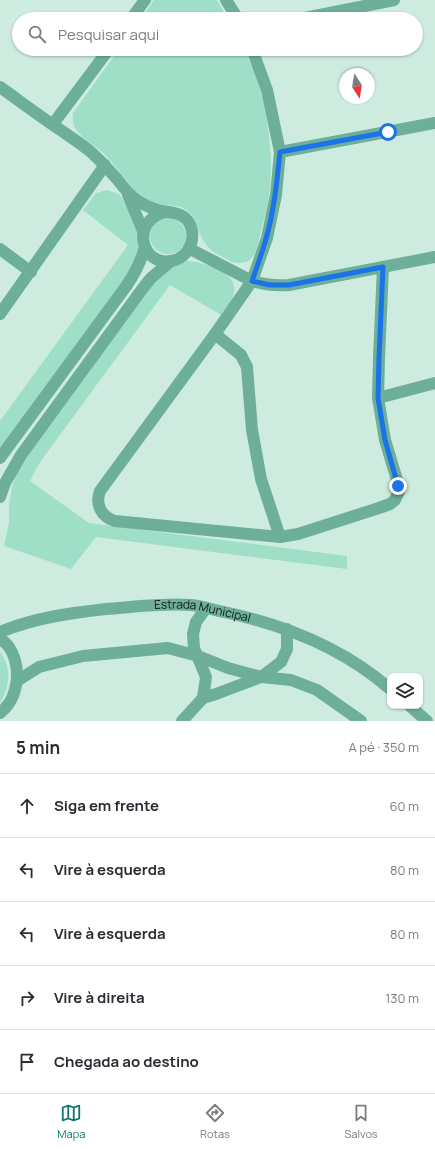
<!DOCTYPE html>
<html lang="pt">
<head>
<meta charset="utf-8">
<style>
  :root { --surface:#fff; --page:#f7f7f7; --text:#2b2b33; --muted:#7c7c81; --line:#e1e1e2; --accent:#0f766e }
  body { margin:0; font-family:Manrope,sans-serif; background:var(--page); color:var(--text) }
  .controls { position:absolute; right:12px; bottom:12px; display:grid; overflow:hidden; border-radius:8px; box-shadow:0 1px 3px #0004 }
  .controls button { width:36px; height:36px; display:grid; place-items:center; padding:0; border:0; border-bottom:1px solid var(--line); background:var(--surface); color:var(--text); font:20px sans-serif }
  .compass { position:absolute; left:339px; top:68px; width:36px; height:36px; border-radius:50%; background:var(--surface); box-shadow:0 1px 3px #0004; rotate:168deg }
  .stop { position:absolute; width:12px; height:12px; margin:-9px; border:3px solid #1a73e8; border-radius:50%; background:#fff }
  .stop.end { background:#1a73e8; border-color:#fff; box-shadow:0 1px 4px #0008 }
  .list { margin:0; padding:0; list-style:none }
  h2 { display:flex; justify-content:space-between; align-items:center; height:52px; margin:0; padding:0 16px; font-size:17px }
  h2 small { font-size:13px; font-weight:400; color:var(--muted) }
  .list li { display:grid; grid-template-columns:26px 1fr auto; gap:12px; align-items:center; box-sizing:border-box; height:64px; padding:0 16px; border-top:1px solid var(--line) }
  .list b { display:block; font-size:15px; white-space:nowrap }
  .list em { font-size:13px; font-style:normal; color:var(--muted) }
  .icon { flex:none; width:22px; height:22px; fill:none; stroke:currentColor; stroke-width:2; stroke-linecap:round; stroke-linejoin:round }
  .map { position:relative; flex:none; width:435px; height:721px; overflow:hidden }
  .search { position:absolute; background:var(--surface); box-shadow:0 1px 3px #0004; left:12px; right:12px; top:12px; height:44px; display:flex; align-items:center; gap:10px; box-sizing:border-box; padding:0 14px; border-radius:22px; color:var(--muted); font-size:15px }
  .sheet { height:372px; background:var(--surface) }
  nav { display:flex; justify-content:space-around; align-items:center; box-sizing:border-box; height:56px; border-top:1px solid var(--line); background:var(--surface); font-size:11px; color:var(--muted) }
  nav a { display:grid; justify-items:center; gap:2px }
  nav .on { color:var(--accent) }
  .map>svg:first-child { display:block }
</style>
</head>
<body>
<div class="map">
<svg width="435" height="721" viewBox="0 0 435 721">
  <rect width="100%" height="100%" fill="#cdecdf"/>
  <g fill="#9fdfc8">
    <path d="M154,0H217L228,19H141Z"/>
    <path d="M119,49H244C249,61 255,73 259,86C270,125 275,168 267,208C265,217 262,226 260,235C257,247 255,264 239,263C234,263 229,261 225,258C213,253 205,246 200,234C197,227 196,220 191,214C177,200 166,209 152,203C131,194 119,166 101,151C94,145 84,140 78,132C73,127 72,120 73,113Z"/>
    <path d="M107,190L119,194L127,207L135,221L140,243L136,263L0,450V421L128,245L83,210L96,193Z"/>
    <circle cx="168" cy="236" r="18"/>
    <path d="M188,261C203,262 239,272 234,293C232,301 225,308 221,315L170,285L43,458L36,469L30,481L89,523L347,556V569L96,537L71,569L4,546L9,522V504L12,487L17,472L24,457L158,275C166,268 177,263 188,261Z"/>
    <path d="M0,652C12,667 10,687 0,703Z"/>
  </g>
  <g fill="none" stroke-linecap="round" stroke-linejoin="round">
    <g stroke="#6daf98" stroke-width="12">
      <path d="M226,0L238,19"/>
      <path d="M131,19L145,0"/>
      <path d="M300,19L394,0"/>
      <path d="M252,49L267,90L280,152L276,195L267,238L252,281L215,334L100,491C95,504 101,517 115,521L280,537L298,534L379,508L390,504L395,500L399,491L397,480L385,440L378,398L379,358L383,267"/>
      <path d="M0,87C21,102 41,117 62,131C72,138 83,145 92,153C101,161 109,170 117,179C123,187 129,195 138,201C144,205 151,208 157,210C168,213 180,211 188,221C198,236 190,258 171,261C141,266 130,221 165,212"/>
      <path d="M53,124L109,49"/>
      <path d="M280,152L435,123"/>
      <path d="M128,195L143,231"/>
      <path d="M0,249L31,272"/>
      <path d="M190,249L252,281C265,285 276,286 289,285L435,257"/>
      <path d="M0,314L105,165"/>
      <path d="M215,334L241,355L247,367L252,430L261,479L280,537"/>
      <path d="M378,398L435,383"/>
      <path d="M0,458L127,285C136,272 141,261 145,247"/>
      <path d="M0,497L5,483L21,455L143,288L151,278L171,261"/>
      <path d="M206,608L196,622L193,634L194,648L206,677L203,698L216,694L261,677L281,662L287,649V629"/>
      <path id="s1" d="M0,632C34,618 70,613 106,609C133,607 164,603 191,605C202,606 213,610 224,612C285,625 343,648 390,689"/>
      <path d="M0,638C3,641 7,644 9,647C22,667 19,698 0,713"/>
      <path d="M17,681L39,667L83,656L168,648L198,656L228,668L261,677L291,680L317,690L361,721"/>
      <path d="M410,706L427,721"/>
      <path d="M182,721L203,698"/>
    </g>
  </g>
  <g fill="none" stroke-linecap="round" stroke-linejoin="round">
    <path stroke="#1a73e8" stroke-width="5" d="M388,132L280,152C277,181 274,211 266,239C262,253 257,267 252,281L270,285H289L383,267L379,358L378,398L385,440L398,486"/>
  </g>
  <g text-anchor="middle" stroke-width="3" stroke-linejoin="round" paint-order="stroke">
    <g font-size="12" fill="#0f1a16" stroke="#cdecdf">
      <text dy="4" stroke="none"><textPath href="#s1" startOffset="206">Estrada Municipal</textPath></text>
    </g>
  </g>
</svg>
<div class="controls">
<button><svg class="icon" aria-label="layers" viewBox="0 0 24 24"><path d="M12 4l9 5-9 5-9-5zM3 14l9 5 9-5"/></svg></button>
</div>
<svg class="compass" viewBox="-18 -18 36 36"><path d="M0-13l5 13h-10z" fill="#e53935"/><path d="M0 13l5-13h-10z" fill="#7c7c81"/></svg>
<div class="stop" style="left:388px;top:132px"></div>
<div class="stop end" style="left:398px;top:486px"></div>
<div class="search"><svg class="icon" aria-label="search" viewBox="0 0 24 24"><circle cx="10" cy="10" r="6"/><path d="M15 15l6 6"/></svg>Pesquisar aqui</div>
</div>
<section class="sheet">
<h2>5 min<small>A pé · 350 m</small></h2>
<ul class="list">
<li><svg class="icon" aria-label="ahead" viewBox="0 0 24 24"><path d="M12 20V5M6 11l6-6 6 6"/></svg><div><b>Siga em frente</b></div><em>60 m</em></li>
<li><svg class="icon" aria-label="left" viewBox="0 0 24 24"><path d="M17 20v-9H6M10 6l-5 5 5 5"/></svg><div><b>Vire à esquerda</b></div><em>80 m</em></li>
<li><svg class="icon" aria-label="left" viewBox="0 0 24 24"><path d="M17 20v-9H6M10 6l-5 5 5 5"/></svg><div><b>Vire à esquerda</b></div><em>80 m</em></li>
<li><svg class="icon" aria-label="right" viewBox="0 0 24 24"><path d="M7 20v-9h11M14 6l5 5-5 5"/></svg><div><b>Vire à direita</b></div><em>130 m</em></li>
<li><svg class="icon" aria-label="arrive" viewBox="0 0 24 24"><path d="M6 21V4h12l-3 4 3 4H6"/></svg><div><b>Chegada ao destino</b></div></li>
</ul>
</section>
<nav>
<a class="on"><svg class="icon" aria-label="map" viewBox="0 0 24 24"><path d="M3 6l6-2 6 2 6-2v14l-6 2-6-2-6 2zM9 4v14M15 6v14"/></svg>Mapa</a>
<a><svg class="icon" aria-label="directions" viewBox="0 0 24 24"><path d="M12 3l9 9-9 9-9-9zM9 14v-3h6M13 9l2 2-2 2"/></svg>Rotas</a>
<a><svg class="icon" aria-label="saved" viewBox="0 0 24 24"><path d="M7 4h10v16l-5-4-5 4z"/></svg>Salvos</a>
</nav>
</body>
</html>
